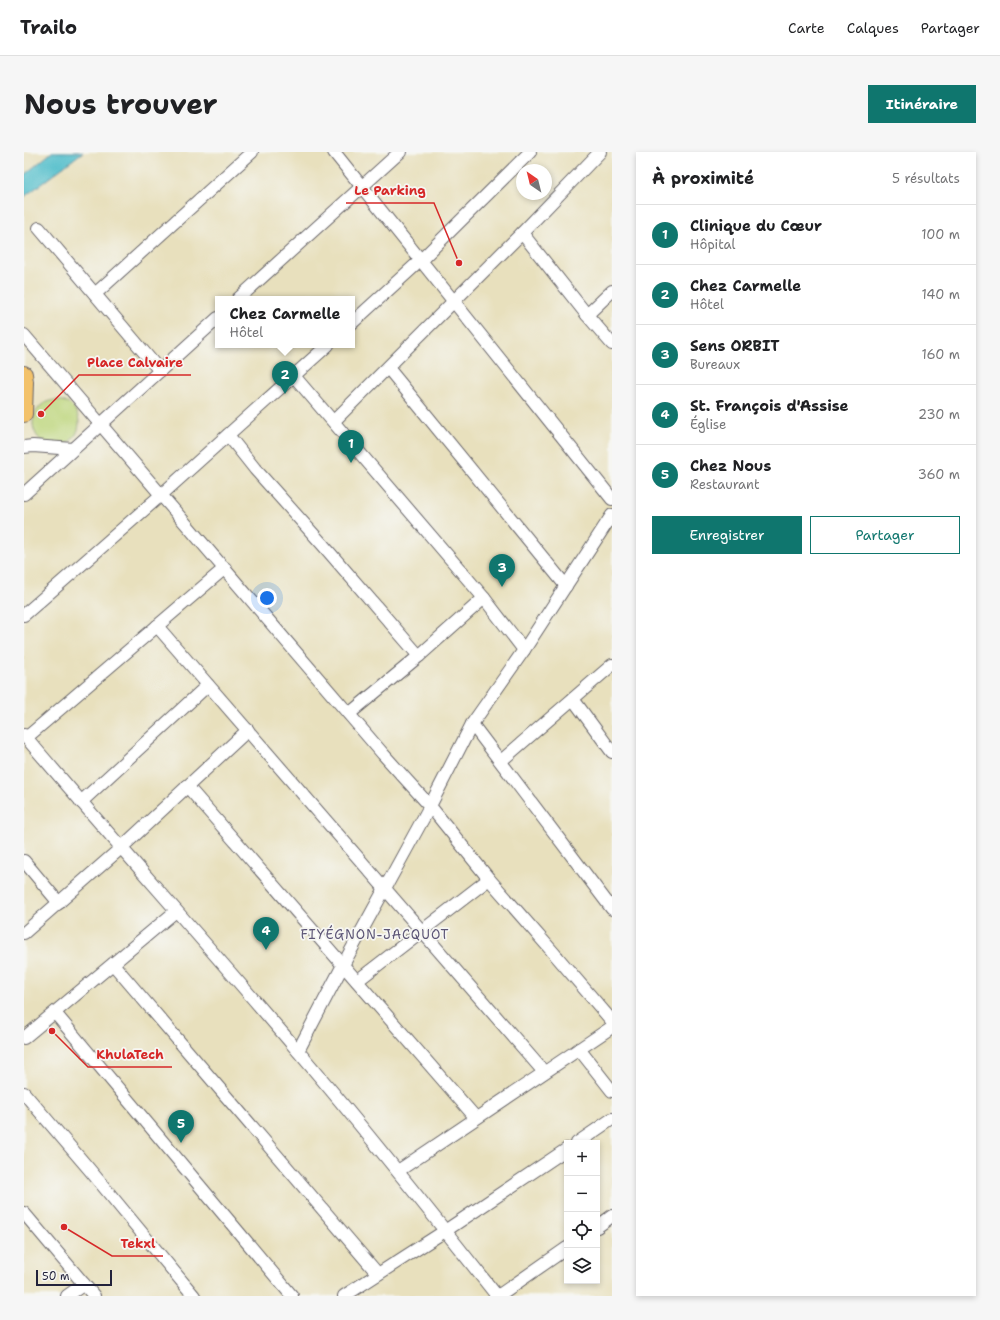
<!DOCTYPE html>
<html lang="fr">
<head>
<meta charset="utf-8">
<style>
  :root { --surface:#fff; --page:#f6f6f6; --text:#202124; --muted:#757577; --line:#e0e0e0; --accent:#0f766e }
  body { margin:0; font-family:"Shantell Sans",sans-serif; background:var(--page); color:var(--text) }
  .controls { position:absolute; right:12px; bottom:12px; display:grid; overflow:hidden; border-radius:0px; box-shadow:0 2px 6px #0003 }
  .controls button { width:36px; height:36px; display:grid; place-items:center; padding:0; border:0; border-bottom:1px solid var(--line); background:var(--surface); color:var(--text); font:20px sans-serif }
  .compass { position:absolute; left:492px; top:12px; width:36px; height:36px; border-radius:50%; background:var(--surface); box-shadow:0 2px 6px #0003; rotate:325deg }
  .scale { position:absolute; left:12px; bottom:10px; width:76px; box-sizing:border-box; padding-left:4px; border:2px solid #22223b; border-top:0; font-size:11px; line-height:14px; white-space:nowrap; color:#22223b; -webkit-text-stroke:3px #f6f6f2; paint-order:stroke }
  .you { position:absolute; left:243px; top:446px; width:14px; height:14px; margin:-10px; border:3px solid #fff; border-radius:50%; background:#1a73e8; box-shadow:0 0 0 6px #1a73e833 }
  .badge { display:grid; place-items:center; width:26px; height:26px; border-radius:50%; background:var(--accent); color:#fff; font-size:13px; font-weight:700 }
  .pin { position:absolute; translate:-50% -33px; filter:drop-shadow(0 1px 2px #0008) }
  .pin::after { content:''; position:absolute; top:21px; width:14px; height:12px; background:inherit; clip-path:polygon(0 0,100% 0,50% 100%) }
  .popup { position:absolute; left:191px; top:144px; width:140px; height:52px; box-sizing:border-box; display:grid; place-content:center; border-radius:0px; background:var(--surface); filter:drop-shadow(0 1px 3px #0005); font-size:13px; white-space:nowrap; color:var(--muted) }
  .popup b { font-size:15px; color:var(--text) }
  .popup::after { content:''; position:absolute; left:50%; top:100%; margin-left:-8px; border:8px solid transparent; border-top-color:var(--surface) }
  .list { margin:0; padding:0; list-style:none }
  h2 { display:flex; justify-content:space-between; align-items:center; height:52px; margin:0; padding:0 16px; font-size:17px }
  h2 small { font-size:13px; font-weight:400; color:var(--muted) }
  .list li { display:grid; grid-template-columns:26px 1fr auto; gap:12px; align-items:center; box-sizing:border-box; height:60px; padding:0 16px; border-top:1px solid var(--line) }
  .list b { display:block; font-size:15px; white-space:nowrap }
  .list p { margin:0; font-size:13px; white-space:nowrap; color:var(--muted) }
  .list em { font-size:13px; font-style:normal; color:var(--muted) }
  .actions { display:flex; gap:8px; padding:12px 16px }
  .actions a { flex:1; padding:9px 0; border:1px solid var(--accent); border-radius:0px; text-align:center; font-size:14px; color:var(--accent) }
  .actions .main { background:var(--accent); color:#fff }
  .icon { flex:none; width:22px; height:22px; fill:none; stroke:currentColor; stroke-width:2; stroke-linecap:round; stroke-linejoin:round }
  .map { position:relative; flex:none; width:588px; height:1144px; overflow:hidden; border-radius:0px }
  header { display:flex; align-items:center; gap:24px; box-sizing:border-box; height:56px; padding:0 20px; background:var(--surface); border-bottom:1px solid var(--line) }
  header strong { font-size:19px }
  nav { display:flex; gap:22px; margin-inline-start:auto; font-size:14px }
  .intro { display:flex; align-items:center; justify-content:space-between; box-sizing:border-box; height:96px; padding:0 24px }
  h1 { margin:0; font-size:28px }
  .button { padding:10px 18px; border-radius:0px; background:var(--accent); color:#fff; font-size:14px; font-weight:700 }
  main { display:flex; gap:24px; padding:0 24px }
  aside { flex:1; background:var(--surface); border-radius:0px; box-shadow:0 2px 6px #0003 }
  .map>svg:first-child { display:block }
</style>
</head>
<body>
<header>
<strong>Trailo</strong>
<nav><a>Carte</a><a>Calques</a><a>Partager</a></nav>
</header>
<div class="intro"><h1>Nous trouver</h1><a class="button">Itinéraire</a></div>
<main>
<div class="map">
<svg width="588" height="1144" viewBox="0 0 588 1144">
  <rect width="100%" height="100%" fill="#f6f6f2"/>
  <filter id="ink" filterUnits="userSpaceOnUse"><feTurbulence type="fractalNoise" baseFrequency=".025" numOctaves="2"/><feDisplacementMap in="SourceGraphic" scale="8" xChannelSelector="R" yChannelSelector="G"/><feConvolveMatrix kernelMatrix="1 2 1 2 8 2 1 2 1" color-interpolation-filters="sRGB"/></filter>
  <filter id="wash" filterUnits="userSpaceOnUse"><feTurbulence type="fractalNoise" baseFrequency=".012" numOctaves="4" result="noise"/><feDisplacementMap in="SourceGraphic" scale="16" xChannelSelector="R" yChannelSelector="G"/><feGaussianBlur stdDeviation="0.9" result="paint"/><feColorMatrix in="noise" values="0 0 0 0 0 0 0 0 0 0 0 0 0 0 0 0 0 1.4 0 .05"/><feComposite in="paint" operator="in"/></filter>
  <g filter="url(#wash)">
    <rect width="100%" height="100%" fill="#e8e0bd"/>
    <circle fill="#bdd67b" stroke="#707c5b" cx="32" cy="271" r="23"/>
    <path fill="#51becb" stroke="#3a7083" d="M28,0H59L0,45V23Z"/>
  </g>
  <g filter="url(#ink)">
    <g fill="none" stroke-linecap="round" stroke-linejoin="round">
      <g stroke="#676468" stroke-width="14">
        <g id="minor">
          <path d="M310,0L588,347"/>
          <path d="M15,76L136,219"/>
          <path d="M498,81L563,163L588,192"/>
          <path d="M71,142L228,0"/>
          <path d="M214,147L376,0"/>
          <path d="M563,163L588,139"/>
          <path d="M328,171L397,108L506,0"/>
          <path d="M0,183L359,602L406,654L465,727L528,799L588,869"/>
          <path d="M364,216L542,434"/>
          <path d="M270,224L460,446L500,498"/>
          <path d="M310,269L498,81L576,0"/>
          <path d="M204,283L231,317L299,393L395,504"/>
          <path d="M0,295L9,294L49,297"/>
          <path d="M0,342L194,166"/>
          <path d="M0,463L137,343L304,193"/>
          <path d="M133,474L520,920"/>
          <path d="M549,547L588,600"/>
          <path d="M325,562L395,504L460,446"/>
          <path d="M448,572L588,757"/>
          <path d="M0,583C90,689 183,792 273,898C342,978 407,1061 473,1144"/>
          <path d="M2,586L201,416"/>
          <path d="M477,609L588,513"/>
          <path d="M163,634L452,966"/>
          <path d="M57,650L184,533"/>
          <path d="M0,709L35,751"/>
          <path d="M0,781L97,696L224,578"/>
          <path d="M89,812L354,1122"/>
          <path d="M333,829L465,727"/>
          <path d="M31,861L268,1144"/>
          <path d="M0,886L152,759"/>
          <path d="M555,897L588,939"/>
          <path d="M274,899L319,813L406,654L448,572L500,498L588,363"/>
          <path d="M0,941L65,1017L170,1144"/>
          <path d="M553,991L588,967"/>
          <path d="M374,1019L588,875"/>
          <path d="M0,1061L70,1144"/>
          <path d="M573,1075L588,1064"/>
          <path d="M43,1144L60,1132"/>
          <path d="M320,1144L421,1079L543,997"/>
          <path d="M474,1144L543,1096"/>
        </g>
      </g>
      <g stroke="#676468" stroke-width="18">
        <path id="major" d="M0,222L1,230L0,262"/>
      </g>
      <use href="#minor" stroke="#fff" stroke-width="12"/>
      <use href="#major" stroke="#f3c26a" stroke-width="16"/>
    </g>
  </g>
  <g text-anchor="middle" stroke-width="3.5" stroke-linejoin="round" paint-order="stroke">
    <g font-size="13" letter-spacing="1" fill="#5c5576" stroke="#f6f6f2">
      <text x="351" y="787">FIYÉGNON-JACQUOT</text>
    </g>
  </g>
  <path fill="none" stroke="#d62828" stroke-width="1.5" d="M435 111L410 51H322M17 262L55 223H167M28 879L64 915H148M40 1075L88 1104H139"/>
  <g fill="#d62828" stroke="#f6f6f2" stroke-width="1.5">
    <circle cx="435" cy="111" r="4"/>
    <circle cx="17" cy="262" r="4"/>
    <circle cx="28" cy="879" r="4"/>
    <circle cx="40" cy="1075" r="4"/>
  </g>
  <g font-size="13" text-anchor="middle" font-weight="bold" fill="#d62828" stroke="#f6f6f2" stroke-width="3.5" stroke-linejoin="round" paint-order="stroke">
    <text x="366" y="43">Le Parking</text>
    <text x="111" y="215">Place Calvaire</text>
    <text x="106" y="907">KhulaTech</text>
    <text x="114" y="1096">Tekxl</text>
  </g>
</svg>
<div class="controls">
<button>+</button>
<button>−</button>
<button><svg class="icon" aria-label="locate" viewBox="0 0 24 24"><circle cx="12" cy="12" r="6"/><path d="M12 2v4M12 18v4M2 12h4M18 12h4"/></svg></button>
<button><svg class="icon" aria-label="layers" viewBox="0 0 24 24"><path d="M12 4l9 5-9 5-9-5zM3 14l9 5 9-5"/></svg></button>
</div>
<svg class="compass" viewBox="-18 -18 36 36"><path d="M0-13l5 13h-10z" fill="#e53935"/><path d="M0 13l5-13h-10z" fill="#757577"/></svg>
<div class="scale">50 m</div>
<div class="you"></div>
<div class="pin badge" style="left:327px;top:311px">1</div>
<div class="pin badge" style="left:261px;top:242px">2</div>
<div class="popup"><b>Chez Carmelle</b>Hôtel</div>
<div class="pin badge" style="left:478px;top:435px">3</div>
<div class="pin badge" style="left:242px;top:798px">4</div>
<div class="pin badge" style="left:157px;top:991px">5</div>
</div>
<aside>
<h2>À proximité<small>5 résultats</small></h2>
<ul class="list">
<li><span class="badge">1</span><div><b>Clinique du Cœur</b><p>Hôpital</p></div><em>100 m</em></li>
<li><span class="badge">2</span><div><b>Chez Carmelle</b><p>Hôtel</p></div><em>140 m</em></li>
<li><span class="badge">3</span><div><b>Sens ORBIT</b><p>Bureaux</p></div><em>160 m</em></li>
<li><span class="badge">4</span><div><b>St. François d'Assise</b><p>Église</p></div><em>230 m</em></li>
<li><span class="badge">5</span><div><b>Chez Nous</b><p>Restaurant</p></div><em>360 m</em></li>
</ul>
<div class="actions"><a class="main">Enregistrer</a><a>Partager</a></div>
</aside>
</main>
</body>
</html>
